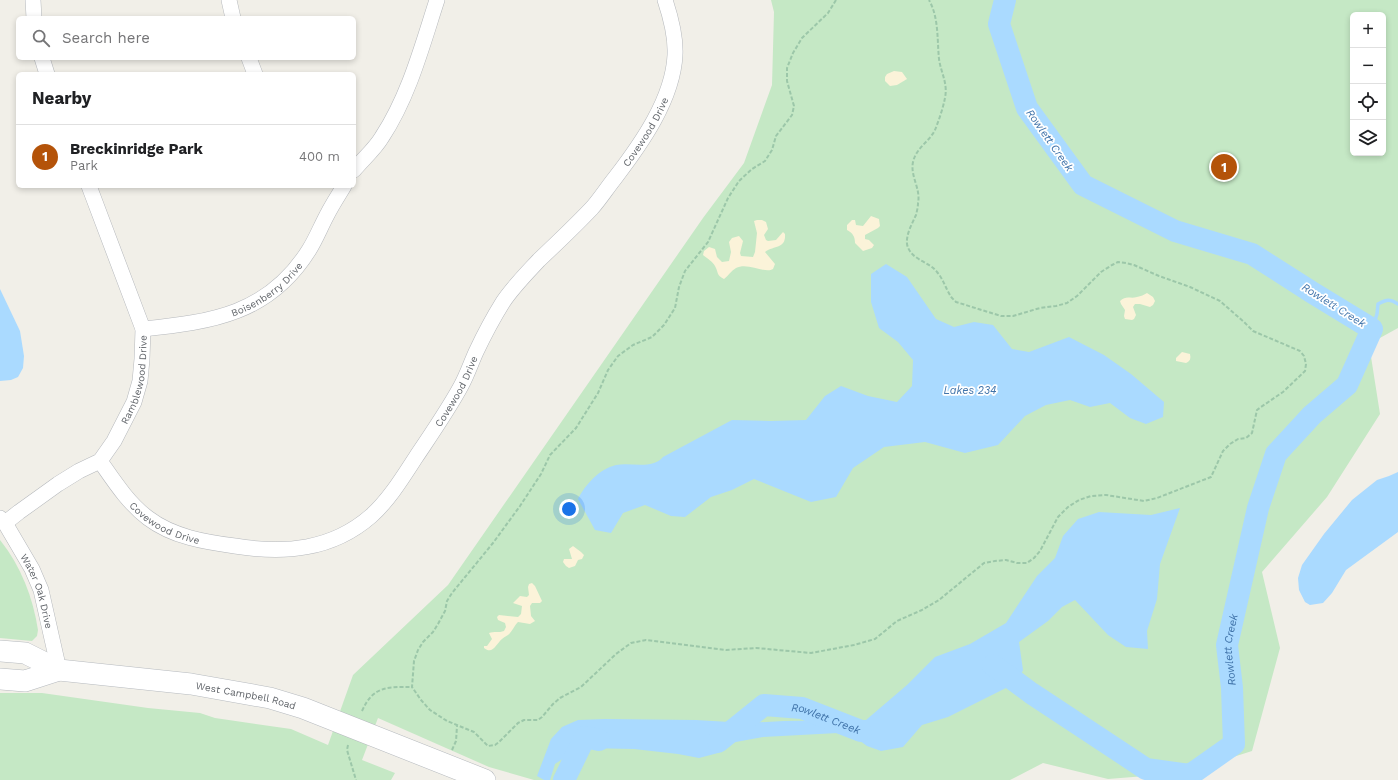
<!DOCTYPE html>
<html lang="en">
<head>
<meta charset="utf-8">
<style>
  :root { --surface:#fff; --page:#f2f2f2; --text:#202124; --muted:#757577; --line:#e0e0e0; --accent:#b45309 }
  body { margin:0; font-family:"Work Sans",sans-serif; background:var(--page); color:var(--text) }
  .controls { position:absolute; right:12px; top:12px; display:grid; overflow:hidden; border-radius:6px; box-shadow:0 2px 6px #0003 }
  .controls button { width:36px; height:36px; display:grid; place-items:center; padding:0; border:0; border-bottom:1px solid var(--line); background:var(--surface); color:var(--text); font:20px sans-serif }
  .you { position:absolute; left:569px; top:509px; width:14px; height:14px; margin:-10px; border:3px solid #fff; border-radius:50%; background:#1a73e8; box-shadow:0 0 0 6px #1a73e833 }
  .badge { display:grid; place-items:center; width:26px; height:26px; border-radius:50%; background:var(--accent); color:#fff; font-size:13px; font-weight:700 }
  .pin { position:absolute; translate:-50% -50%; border:2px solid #fff; box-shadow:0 1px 4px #0006 }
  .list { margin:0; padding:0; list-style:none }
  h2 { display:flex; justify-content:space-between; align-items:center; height:52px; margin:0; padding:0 16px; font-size:17px }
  h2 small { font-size:13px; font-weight:400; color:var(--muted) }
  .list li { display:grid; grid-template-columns:26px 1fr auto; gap:12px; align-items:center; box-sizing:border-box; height:64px; padding:0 16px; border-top:1px solid var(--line) }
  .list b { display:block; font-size:15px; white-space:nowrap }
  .list p { margin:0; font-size:13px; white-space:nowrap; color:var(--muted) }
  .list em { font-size:13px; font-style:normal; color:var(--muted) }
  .icon { flex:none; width:22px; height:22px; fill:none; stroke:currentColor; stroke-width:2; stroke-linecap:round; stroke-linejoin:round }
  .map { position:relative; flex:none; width:1398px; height:780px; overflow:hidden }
  .search { position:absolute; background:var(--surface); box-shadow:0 2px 6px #0003; left:16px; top:16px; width:340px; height:44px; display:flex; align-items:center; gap:10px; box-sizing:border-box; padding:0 14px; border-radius:6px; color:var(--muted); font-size:15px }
  .panel { position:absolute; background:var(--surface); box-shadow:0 2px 6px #0003; left:16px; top:72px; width:340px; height:116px; border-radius:6px }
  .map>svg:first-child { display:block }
</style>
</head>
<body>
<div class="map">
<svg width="1398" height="780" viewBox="0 0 1398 780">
  <rect width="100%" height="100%" fill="#f1efe8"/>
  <g fill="#c5e8c5" fill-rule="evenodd">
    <path d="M771,0H1398V328L1369,344L1380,414L1327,497L1262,572L1280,648L1252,751L1183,773L1108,779L1043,763L1010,780H534L489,767L378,718L362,760L395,773L391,780H0V693H42L148,708L200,713L215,718L291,729L328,745L353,675L448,585L703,218L744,163L772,85L774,12ZM1353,15H1383V153H1353Z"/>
    <path d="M0,540C21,566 33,598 38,630L37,636L32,641L0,638Z"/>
  </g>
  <g fill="#fbf3d9">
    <path d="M894,71L902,72L907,79L897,85L890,86L885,81V77L887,74Z"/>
    <path d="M871,216L879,219L880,226L878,228L865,235V239L869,240L874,245L872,248L863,251L855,243C855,237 853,233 847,230V225L852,220H855L856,225L863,226Z"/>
    <path d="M757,220H762L766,222L768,229L764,235L766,240L768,241L776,240L783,232L785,234C786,249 775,245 765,252L775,264L773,269C765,274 748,262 736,268C731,271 728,276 724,279C716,275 719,273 715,266C713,262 707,258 703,255L704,251L709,247L715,249L717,257L722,262L729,261L731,252L729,242L732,238L739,236L743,241L740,253L741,256L753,257L755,252L757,233L754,221Z"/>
    <path d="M1147,293L1153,297L1155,301L1153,305L1150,307L1140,304H1135L1133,307L1136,315L1134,319L1132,320L1125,319L1124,316L1125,310L1121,304L1120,301C1126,295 1130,299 1137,297C1141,296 1144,295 1147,293Z"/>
    <path d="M1182,352L1190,354C1191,359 1190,361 1186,363L1176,361V358Z"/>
    <path d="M573,546L581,552L584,555L582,559L578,560L575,566L569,568L566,566L563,562L564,559H572L569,549Z"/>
    <path d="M532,583L535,586L542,601L540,603H532L530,606L531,616L535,621L530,624L518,622C514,626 513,630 510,633C508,636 505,636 502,639C496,644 493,655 484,648V646H487L492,639L489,633C494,631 499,633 504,631L506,627L505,623L498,620L497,617L499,615L518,617L521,614L522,606L513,603L520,596L527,597L529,595L528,587L529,584Z"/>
  </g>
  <g fill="#aadaff">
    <path d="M886,264L907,277L936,319L954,327L974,322L993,325L1012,349L1029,352L1069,337L1104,355L1131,374L1164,402L1163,417L1146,424L1130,418L1110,403L1090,407L1070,400L1046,405L1025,416L998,445L965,453L925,442L884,447L853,468L836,497L811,502L754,479L732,490L711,497L685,517L671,516L645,505L623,513L611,533L595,530L578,499C585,485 599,469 616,465C631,462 652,470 663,457L732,420L771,421L806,420L825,396L841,386L868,396L897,402L912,386L913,360L898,342L879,328L871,302V274Z"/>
    <path d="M0,289L20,331L24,356L23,368L18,377L11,380L0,381Z"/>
    <path d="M1398,472V532L1346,570L1332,593L1323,603L1310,605L1305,602L1299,590L1298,578L1302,565L1324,534L1352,500L1377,480L1389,476Z"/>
    <path d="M1180,508L1160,564L1157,599L1147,631L1148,649L1126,647L1108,635L1075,600L1062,607L1048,621L1019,642L1023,670L1018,682L948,717L922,725L903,747L881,751L867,746L852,735L838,733L763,737L725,744L718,753L699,758L678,754L634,749L585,748L570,754L555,764L550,780H544L537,776L551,739L562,727L578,720L605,719L696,720L747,723L784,721L866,720L907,685L935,657L970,644L1006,623L1037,576L1055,558L1063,536L1078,519L1099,512L1151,515Z"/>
  </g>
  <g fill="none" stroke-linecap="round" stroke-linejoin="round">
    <path stroke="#aadaff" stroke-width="3.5" d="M1372,329L1377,314L1378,304C1387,299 1390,299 1398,304"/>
    <g stroke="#aadaff" stroke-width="22">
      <path id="s1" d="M993,665L1031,693L1146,769L1190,775L1234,744L1232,688L1227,645L1258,508L1276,454L1312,415L1347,385L1372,329L1313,293L1252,254L1175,231L1083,185L1027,108L999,24L1005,0"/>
      <path id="s2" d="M718,742L764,705L802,708L861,731"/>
      <path d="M564,780L585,737L599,740"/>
    </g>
    <g stroke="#b5b8bc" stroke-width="16">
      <g id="minor">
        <path d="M33,0L34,18"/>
        <path d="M229,0L233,18"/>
        <path d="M42,58L47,74"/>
        <path d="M249,58L255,74"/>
        <path d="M354,170C363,159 375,149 382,137C409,96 422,46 437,0"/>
        <path id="s3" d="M143,329C212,322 269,314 309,250C316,239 321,226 327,215C332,205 338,196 344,186"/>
        <path id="s4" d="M100,461C114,481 128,503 148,518C173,537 205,542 235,546C285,554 332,550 371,516C389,500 403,477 416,457C432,433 448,410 461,386C467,375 471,363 476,352C484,335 493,318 503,302C513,287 526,274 539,260C557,243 575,226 592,208C600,199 607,188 615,178C641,144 673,99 675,55C676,36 671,18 665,0"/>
        <path id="s5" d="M0,518L5,523L32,569L41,590L59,670"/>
        <path id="s6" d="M5,523L19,512L58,484L79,471L100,461L114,441L134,402L140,381L142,359L143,329L89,186"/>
      </g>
    </g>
    <g stroke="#b6babf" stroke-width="22">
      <g id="secondary">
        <path id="s7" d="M0,651L25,653L59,670L191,684L270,698L303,708L485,780"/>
        <path d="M0,679L25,681L59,670"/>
      </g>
    </g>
    <g stroke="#9cc7a9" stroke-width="2" stroke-dasharray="4 2" stroke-linecap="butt">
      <path d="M836,0L828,13L802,38L793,53L787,68V81L794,106L792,115L776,136L772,150L765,161L752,169L739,181L728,198L708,242L685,271L679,287L675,308L664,325L652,337L633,345L618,356L608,370L598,393L576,428L550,455L541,474L520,506L493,543L452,593L447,601L445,611L438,624L433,632L423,642L418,650L414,661L412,687L421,700L430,710L447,721L474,732L488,746L495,745L499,742L518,723L524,720H538L542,717L553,704L560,698L581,687L616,654L631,643L646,640L726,650L756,648L811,653L854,645L875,639L897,621L922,610L939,600L984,563L995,561L1006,560L1017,563H1027L1034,558L1040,551L1058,517L1068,507L1079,500L1091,496L1106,495L1144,501L1157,498L1211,477L1223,451L1230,444L1238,439L1246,438L1252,433L1257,410L1261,407L1283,392L1305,371L1306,364L1304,356L1300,351L1253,331L1244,322L1220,301L1190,287L1159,276L1134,265L1126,263L1118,262L1112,265L1101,272L1077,296L1067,303L1056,306L1040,308L1013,316H1001L956,302L952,298C946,290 944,280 937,272C929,261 910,260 907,244C906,234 912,224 916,215C917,211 918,207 918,203C921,189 910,176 913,162C916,148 929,142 935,130C939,120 943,108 945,98C948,83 941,73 939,59C937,39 939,18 929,0"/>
      <path d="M362,711C373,686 387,687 412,687"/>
      <path d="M348,745L347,750L356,780"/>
      <path d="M452,750L456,741L457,726"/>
    </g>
    <use href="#minor" stroke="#fff" stroke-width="15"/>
    <use href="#secondary" stroke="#fff" stroke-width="21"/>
  </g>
  <g text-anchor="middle" stroke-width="3.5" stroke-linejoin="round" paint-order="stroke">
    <g font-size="10" fill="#5f6368" stroke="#fff">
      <text dy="4" stroke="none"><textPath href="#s4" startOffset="787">Covewood Drive</textPath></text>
      <text dy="4" stroke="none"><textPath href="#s3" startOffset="133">Boisenberry Drive</textPath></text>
      <text dy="4" stroke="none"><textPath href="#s6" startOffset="204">Ramblewood Drive</textPath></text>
      <text dy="4" stroke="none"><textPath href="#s4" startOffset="463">Covewood Drive</textPath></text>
      <text dy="4" stroke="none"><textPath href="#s4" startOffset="92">Covewood Drive</textPath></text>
      <text dy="4" stroke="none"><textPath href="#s5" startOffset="83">Water Oak Drive</textPath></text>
      <text dy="4" stroke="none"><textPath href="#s7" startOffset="252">West Campbell Road</textPath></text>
    </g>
    <g font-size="11" font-style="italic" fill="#4174aa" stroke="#fff">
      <text transform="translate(1050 140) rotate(55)" y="4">Rowlett Creek</text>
      <text transform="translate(1334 305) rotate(32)" y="4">Rowlett Creek</text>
      <text x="970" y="394">Lakes 234</text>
      <text dy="4" stroke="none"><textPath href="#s1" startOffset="378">Rowlett Creek</textPath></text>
      <text dy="4" stroke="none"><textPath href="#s2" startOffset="123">Rowlett Creek</textPath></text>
    </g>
  </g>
</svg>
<div class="controls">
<button>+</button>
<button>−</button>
<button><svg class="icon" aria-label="locate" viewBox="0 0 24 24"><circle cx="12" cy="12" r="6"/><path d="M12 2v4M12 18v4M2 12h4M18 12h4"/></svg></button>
<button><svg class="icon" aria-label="layers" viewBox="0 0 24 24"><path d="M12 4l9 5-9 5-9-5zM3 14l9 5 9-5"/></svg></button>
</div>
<div class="you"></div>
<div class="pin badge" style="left:1224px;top:167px">1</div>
<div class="search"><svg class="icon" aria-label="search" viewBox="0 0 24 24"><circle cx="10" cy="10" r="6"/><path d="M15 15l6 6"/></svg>Search here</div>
<section class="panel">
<h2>Nearby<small></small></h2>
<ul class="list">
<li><span class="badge">1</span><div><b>Breckinridge Park</b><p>Park</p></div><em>400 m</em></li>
</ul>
</section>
</div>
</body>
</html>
